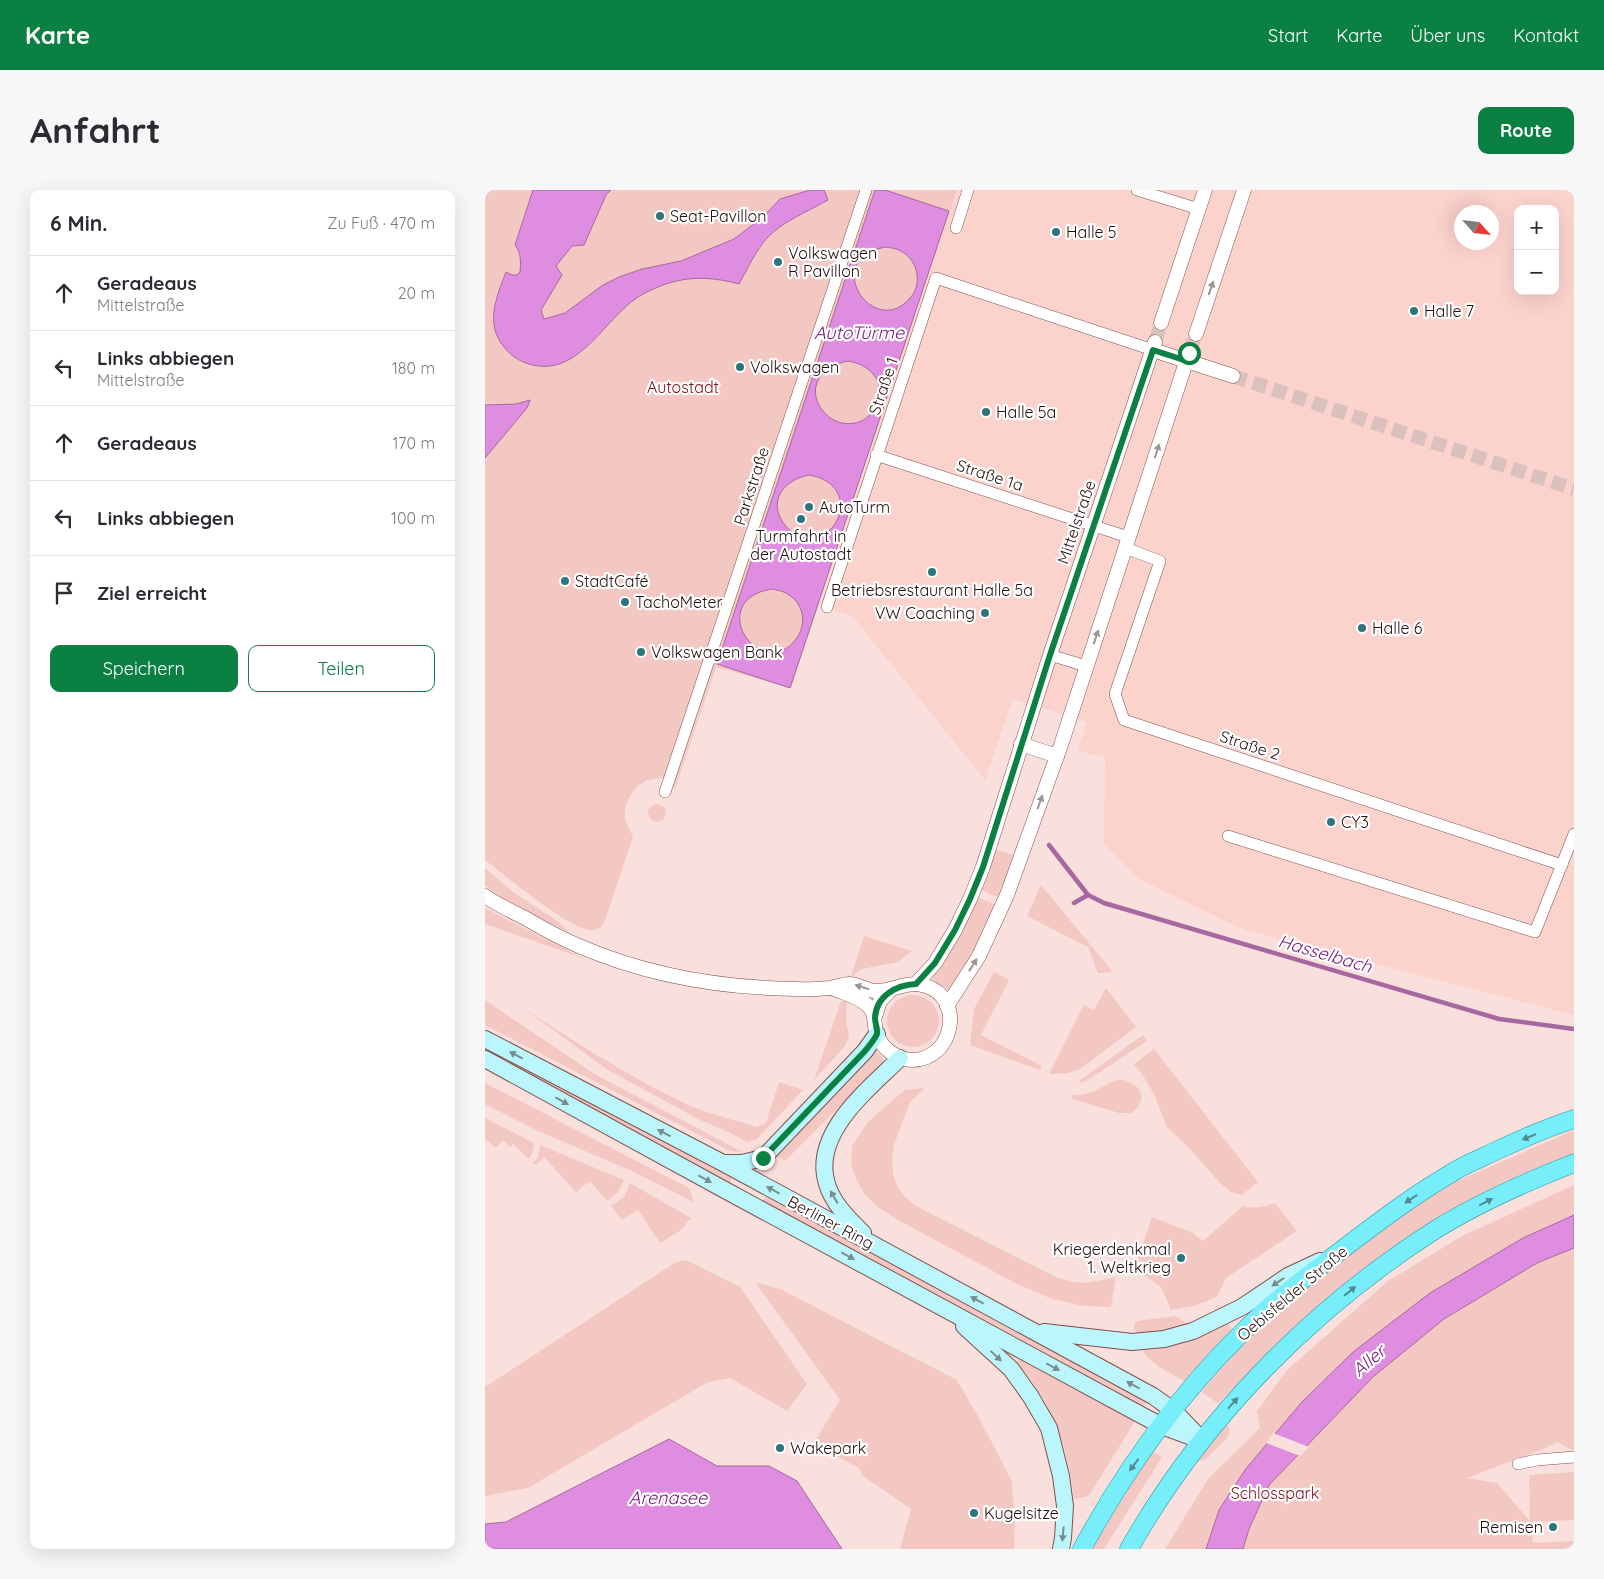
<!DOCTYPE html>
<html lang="de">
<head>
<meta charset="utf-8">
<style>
  :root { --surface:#fff; --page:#f7f7f7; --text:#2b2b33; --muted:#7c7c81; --line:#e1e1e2; --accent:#0b8043 }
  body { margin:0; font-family:Quicksand,sans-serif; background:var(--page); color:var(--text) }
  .controls { position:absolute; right:15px; top:15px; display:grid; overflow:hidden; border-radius:10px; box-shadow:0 5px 20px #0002 }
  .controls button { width:45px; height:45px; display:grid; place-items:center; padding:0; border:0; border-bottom:1px solid var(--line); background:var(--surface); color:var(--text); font:25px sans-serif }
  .compass { position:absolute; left:969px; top:15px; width:45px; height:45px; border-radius:50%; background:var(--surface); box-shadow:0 5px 20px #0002; rotate:117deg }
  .stop { position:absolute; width:15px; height:15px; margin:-11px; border:4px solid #0b8043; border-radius:50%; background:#fff }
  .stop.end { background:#0b8043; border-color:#fff; box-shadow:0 1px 5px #0008 }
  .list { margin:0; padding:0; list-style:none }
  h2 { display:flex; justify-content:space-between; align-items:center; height:65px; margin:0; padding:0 20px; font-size:21px }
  h2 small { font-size:16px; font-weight:400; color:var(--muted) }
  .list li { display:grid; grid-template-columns:32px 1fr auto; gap:15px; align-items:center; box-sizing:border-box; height:75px; padding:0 20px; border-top:1px solid var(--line) }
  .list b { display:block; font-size:19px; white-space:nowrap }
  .list p { margin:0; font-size:16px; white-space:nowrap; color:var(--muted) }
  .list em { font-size:16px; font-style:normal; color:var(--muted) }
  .actions { display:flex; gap:10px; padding:15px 20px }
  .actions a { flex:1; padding:11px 0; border:1px solid var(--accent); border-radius:10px; text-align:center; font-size:18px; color:var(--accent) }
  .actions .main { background:var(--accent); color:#fff }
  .icon { flex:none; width:28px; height:28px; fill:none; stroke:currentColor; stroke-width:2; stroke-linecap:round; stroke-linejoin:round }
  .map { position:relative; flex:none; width:1089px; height:1359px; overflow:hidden; border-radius:10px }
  header { display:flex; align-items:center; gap:30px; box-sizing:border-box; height:70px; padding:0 25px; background:var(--accent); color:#fff }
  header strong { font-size:24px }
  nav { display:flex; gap:28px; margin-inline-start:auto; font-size:18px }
  .intro { display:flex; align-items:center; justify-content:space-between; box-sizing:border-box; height:120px; padding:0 30px }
  h1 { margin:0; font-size:35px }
  .button { padding:12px 22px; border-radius:10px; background:var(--accent); color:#fff; font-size:18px; font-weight:700 }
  main { display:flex; gap:30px; padding:0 30px }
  aside { flex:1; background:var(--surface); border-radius:10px; box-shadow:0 5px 20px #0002 }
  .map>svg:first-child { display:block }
</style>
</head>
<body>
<header>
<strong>Karte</strong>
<nav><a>Start</a><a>Karte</a><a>Über uns</a><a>Kontakt</a></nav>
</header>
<div class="intro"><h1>Anfahrt</h1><a class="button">Route</a></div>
<main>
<aside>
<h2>6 Min.<small>Zu Fuß · 470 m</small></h2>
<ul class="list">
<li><svg class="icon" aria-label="ahead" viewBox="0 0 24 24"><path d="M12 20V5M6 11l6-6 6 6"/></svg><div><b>Geradeaus</b><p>Mittelstraße</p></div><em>20 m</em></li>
<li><svg class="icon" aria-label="left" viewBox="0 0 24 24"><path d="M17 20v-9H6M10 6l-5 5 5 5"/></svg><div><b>Links abbiegen</b><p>Mittelstraße</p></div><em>180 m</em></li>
<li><svg class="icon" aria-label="ahead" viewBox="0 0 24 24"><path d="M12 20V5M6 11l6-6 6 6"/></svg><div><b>Geradeaus</b></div><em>170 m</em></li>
<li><svg class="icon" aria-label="left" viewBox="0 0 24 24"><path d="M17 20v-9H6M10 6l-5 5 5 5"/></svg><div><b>Links abbiegen</b></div><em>100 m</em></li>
<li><svg class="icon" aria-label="arrive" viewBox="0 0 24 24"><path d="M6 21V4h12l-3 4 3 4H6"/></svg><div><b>Ziel erreicht</b></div></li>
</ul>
<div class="actions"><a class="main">Speichern</a><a>Teilen</a></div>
</aside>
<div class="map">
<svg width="1089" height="1359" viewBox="0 0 1089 1359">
  <rect width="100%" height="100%" fill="#fae0dd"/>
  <path fill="#fcd2cd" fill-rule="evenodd" d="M472,0H1089V825L759,740L652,688L619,653L620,567L593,561L602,532L528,509L500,590L368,427L335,415ZM1033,19H1070V101H1033ZM976,22H1006V52H976Z"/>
  <g fill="#f4c8c2">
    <path d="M0,0H472L306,498L231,477L190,599L177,588C170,589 163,589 157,593C145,600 137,619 141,632C143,637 146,642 148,647L119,733C116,738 112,740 106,740C87,741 18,684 0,670Z"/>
    <circle cx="172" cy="623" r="9"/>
    <path d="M509,659L529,665L514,708L495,699Z"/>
    <path d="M0,678L28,702L74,732L85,743L43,723L0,696Z"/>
    <path d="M556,695L628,782L613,783L603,757L542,726Z"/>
    <path d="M492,707L511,715C497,745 483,774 463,800L447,788L460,769Z"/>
    <path d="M0,718L100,769L0,734Z"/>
    <path d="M379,746L427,761L413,772L377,779L372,782L368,787H366Z"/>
    <path d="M509,782L524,790L496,845L557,876L555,880L485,855L489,819Z"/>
    <path d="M621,798L651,837L595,879L584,883L564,884L599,815L609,820Z"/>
    <circle cx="428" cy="831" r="26"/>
    <path d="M0,810L111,885L258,962L245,961L0,835Z"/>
    <path d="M356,811H362L361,831L364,847L360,856L329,890Z"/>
    <path d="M38,818C92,853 147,889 206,916C227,925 250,930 272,937L281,933L294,892L318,900L272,949L263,952L239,940L215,930L123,880Z"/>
    <path d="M658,845L662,851L603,890L596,893L594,891Z"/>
    <path d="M0,859L247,988L245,993L0,861Z"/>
    <path d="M669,859L773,992L757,1005L746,1002L735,993L706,960L682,937L669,904L657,884L649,874Z"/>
    <path d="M391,861L400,871L300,971L289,965Z"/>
    <path d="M635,889C655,893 666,908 646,923H634L587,909L588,905C612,905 615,895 635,889Z"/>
    <path d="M0,893L204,998L209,1012L149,982L53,941L0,914Z"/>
    <path d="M440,898L425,912L409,955L407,969L408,984L413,998L421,1008L433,1017L573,1088L588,1092L602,1093L631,1087L626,1117L598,1116L567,1109L530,1093L411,1029L393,1017L379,1004L371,989L366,974L367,956L383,932L403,914L420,900Z"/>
    <path d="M0,928L49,953L47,964L44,969L28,954L25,957L18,950L11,958L0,949Z"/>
    <path d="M1089,940V963C1040,982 991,1004 946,1032C903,1058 863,1090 825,1123C793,1151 765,1184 733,1213L716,1202L750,1164L788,1125L867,1060L910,1029L970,992Z"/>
    <path d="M55,955L139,990L133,1002L122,1011L105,991L91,1002L59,967L51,975L48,973L53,967Z"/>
    <path d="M145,993L206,1028L196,1040L175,1053L153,1020L137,1030L126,1016L139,1007Z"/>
    <path d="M1089,995V1025L1038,1048L945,1103L822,1255L889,1186L959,1129L1052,1073L1089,1058V1261L1072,1252L1058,1259L982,1288L1012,1293L1045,1331L1044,1285L1089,1282V1330L1046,1332L1048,1353L1089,1351V1359H680L723,1289L775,1238L772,1221L802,1180L903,1091L977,1046Z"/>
    <path d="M281,1005L651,1205L661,1212L658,1217L427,1093L278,1011Z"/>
    <path d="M790,1013L812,1041L741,1088L732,1107L709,1116L686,1120L676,1097L646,1076L659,1051L667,1027L708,1043L718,1051L758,1016C770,1019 778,1017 790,1013Z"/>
    <path d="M201,1070L255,1097L322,1194L302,1221L245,1188L223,1192L43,1298L0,1306V1197L191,1072Z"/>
    <path d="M270,1092L295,1099L472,1190L499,1237L527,1292L530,1334L529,1359H415L426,1319L378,1286L374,1278L328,1254L355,1210Z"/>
    <path d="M691,1126L707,1137L653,1147L649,1138L650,1133L652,1131Z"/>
    <path d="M738,1134H743L746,1137L747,1141L701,1192C684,1182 664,1175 656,1157Z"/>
    <path d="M533,1168L650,1231L604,1306L589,1309C585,1271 575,1235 555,1203C548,1192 539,1182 531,1172Z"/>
    <path d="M741,1233L745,1240L743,1247L720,1270L711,1271Z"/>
    <path d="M668,1262L677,1267L619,1359H607L653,1284Z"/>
  </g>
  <g fill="#df8de1" stroke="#a767a1" fill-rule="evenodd">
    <path d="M48,0H126L121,5L99,55L87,56L71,76L77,85L56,120L59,129L80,123L118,95L134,87L157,79L196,71L249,49L278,27L295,9L325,0H339L343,10C324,21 298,31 283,47C271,60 263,78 254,94C220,85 194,86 162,102C122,120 97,190 44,174C34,171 26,166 19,157C0,134 11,108 21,82L27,85H32L35,82C36,72 36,62 30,55Z"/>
    <path d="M390,0H400L464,21L305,498L232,474ZM401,57C407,58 414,59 419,63C433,72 437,94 426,107C390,152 333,69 401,57ZM363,171C415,180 395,241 357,233C347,231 339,224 334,215C322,192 342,175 363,171ZM324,285C377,294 355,355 319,347C308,345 301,338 296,329C284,306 303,289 324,285ZM286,399C292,400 299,401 304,405C319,414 322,435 311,449C277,495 218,412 286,399Z"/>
    <path d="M45,210L42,218L0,268V215L31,214Z"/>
    <path d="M1089,1025V1058L1052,1073L959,1129L889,1186L784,1295L764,1339L758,1359H721L734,1320L760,1280L816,1213L868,1162L945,1103L1038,1048Z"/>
    <path d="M184,1249L232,1276H284L312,1291L357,1359H0V1334L21,1332Z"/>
  </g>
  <path fill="#fae0dd" d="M788,1243L824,1257L815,1266L781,1253Z"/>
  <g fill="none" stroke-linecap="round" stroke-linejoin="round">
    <g stroke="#a767a1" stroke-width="4.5">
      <path d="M564,655L603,705"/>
      <path d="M589,713L603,705L619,713L1014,829L1089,839"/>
    </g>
    <g stroke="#dac1be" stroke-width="14" stroke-dasharray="14 7" stroke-linecap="butt">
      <path d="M670,152L676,133"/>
      <path d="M704,163L711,144"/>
      <path d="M748,186L1089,299"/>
    </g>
    <g stroke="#824f4a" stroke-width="12">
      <g id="minor">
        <path d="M652,0L714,19"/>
        <path d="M471,38L483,0"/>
        <path d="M391,265L643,347"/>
        <path d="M640,358L675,371L630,504L639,530L1077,675"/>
        <path d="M342,417L451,88L668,160"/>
        <path d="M565,465L601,476"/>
        <path d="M180,602L381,0"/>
        <path d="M743,646L1050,742L1089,644"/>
        <path d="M1033,1274L1052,1270L1089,1267"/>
      </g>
    </g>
    <g stroke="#824f4a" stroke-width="15">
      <g id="tertiary">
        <path d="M676,133L720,0"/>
        <path d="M711,144L759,0"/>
        <path d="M668,160L748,186"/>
        <path d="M536,554L572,566"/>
        <path d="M0,706C13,715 26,721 40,728C57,738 75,748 94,756C161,785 238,798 311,799C323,800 334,799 345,798C351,797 358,794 364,794C373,794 381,800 389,801C409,802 420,790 441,796C480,808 469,870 427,870C412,870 397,858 392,845C388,834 392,822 381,814C372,806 358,803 347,798"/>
        <path d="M431,794L450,773L470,740L485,709L498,677L565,465L670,152"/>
        <path d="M462,816L494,766L522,705L576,555L704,163"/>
        <path d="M390,827L395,811L407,799"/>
      </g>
    </g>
    <g stroke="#824f4a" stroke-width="18">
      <g id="secondary">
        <path d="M0,849L238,973L668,1206L689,1221L717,1250"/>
        <path d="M0,869L238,999L658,1226L677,1236L712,1249"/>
        <path d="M239,973H257L278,968L380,861L392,844"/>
        <path d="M378,1043C364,1029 348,1014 342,994C326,943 384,899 415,868"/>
        <path d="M479,1136L526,1179L546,1207L564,1238L576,1286L580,1316L578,1348L576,1359"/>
        <path d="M559,1142L647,1152L679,1149L708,1141L757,1117L803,1086L835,1071"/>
      </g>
    </g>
    <g stroke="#1e98a4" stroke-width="19">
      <g id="primary">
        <path d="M597,1359C645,1270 708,1186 783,1118C808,1096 836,1076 863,1055C896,1030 929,1005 965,984C977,976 990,971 1002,965C1030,952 1059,938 1089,929"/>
        <path d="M644,1359C717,1230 825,1120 950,1040C993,1013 1041,992 1089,973"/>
      </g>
    </g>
    <use href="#minor" stroke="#fff" stroke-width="11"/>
    <use href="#tertiary" stroke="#fff" stroke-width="14"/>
    <use href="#secondary" stroke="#bbf6fc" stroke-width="16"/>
    <use href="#primary" stroke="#77eefa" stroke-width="18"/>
  </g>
  <defs><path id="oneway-solid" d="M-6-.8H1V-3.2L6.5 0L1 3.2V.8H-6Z" transform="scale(1.25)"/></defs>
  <g fill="#9c9392">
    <use href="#oneway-solid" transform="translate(726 98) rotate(-71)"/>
    <use href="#oneway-solid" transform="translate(672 261) rotate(-72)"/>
    <use href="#oneway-solid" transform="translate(611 447) rotate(-72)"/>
    <use href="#oneway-solid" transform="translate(555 612) rotate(-70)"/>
    <use href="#oneway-solid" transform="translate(488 775) rotate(-58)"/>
    <use href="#oneway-solid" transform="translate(377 797) rotate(-163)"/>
  </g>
  <g fill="#778e90">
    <use href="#oneway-solid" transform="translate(31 865) rotate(-152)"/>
    <use href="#oneway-solid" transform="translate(77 911) rotate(29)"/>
    <use href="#oneway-solid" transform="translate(179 943) rotate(-153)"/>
    <use href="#oneway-solid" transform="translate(220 989) rotate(29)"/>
    <use href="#oneway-solid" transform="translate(288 1000) rotate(-152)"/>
    <use href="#oneway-solid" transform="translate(349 1007) rotate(-120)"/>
    <use href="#oneway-solid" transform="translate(363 1066) rotate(28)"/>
    <use href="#oneway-solid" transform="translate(793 1092) rotate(146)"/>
    <use href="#oneway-solid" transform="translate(492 1110) rotate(-152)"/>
    <use href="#oneway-solid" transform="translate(511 1166) rotate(43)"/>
    <use href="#oneway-solid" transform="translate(568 1177) rotate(28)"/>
    <use href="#oneway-solid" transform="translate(648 1195) rotate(-151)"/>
    <use href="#oneway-solid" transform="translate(578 1344) rotate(95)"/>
  </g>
  <g fill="#518a8f">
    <use href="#oneway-solid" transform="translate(1044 947) rotate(158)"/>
    <use href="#oneway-solid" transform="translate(926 1009) rotate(147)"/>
    <use href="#oneway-solid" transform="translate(1001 1012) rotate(-27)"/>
    <use href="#oneway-solid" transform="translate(865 1101) rotate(-39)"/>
    <use href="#oneway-solid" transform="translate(748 1213) rotate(-48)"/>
    <use href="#oneway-solid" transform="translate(649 1275) rotate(126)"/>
  </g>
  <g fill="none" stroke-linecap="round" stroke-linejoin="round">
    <path stroke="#0b8043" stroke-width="6" d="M278,968L380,861C384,856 390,849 392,844C393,840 390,833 390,828C391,806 411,795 431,794L450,773L470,740L485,709L498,677L565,465L668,160L702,171L704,163"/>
  </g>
  <g fill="#2d757e" stroke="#fff" stroke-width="2">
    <circle cx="175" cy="26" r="5"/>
    <circle cx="571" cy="42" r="5"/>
    <circle cx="293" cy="72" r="5"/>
    <circle cx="929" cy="121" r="5"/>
    <circle cx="255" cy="177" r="5"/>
    <circle cx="501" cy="222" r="5"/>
    <circle cx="324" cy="317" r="5"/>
    <circle cx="316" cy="329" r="5"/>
    <circle cx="447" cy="382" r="5"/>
    <circle cx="80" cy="391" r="5"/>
    <circle cx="140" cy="412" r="5"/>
    <circle cx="500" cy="423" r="5"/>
    <circle cx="877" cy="438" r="5"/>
    <circle cx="156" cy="462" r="5"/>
    <circle cx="846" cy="632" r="5"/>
    <circle cx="696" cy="1068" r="5"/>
    <circle cx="295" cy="1258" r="5"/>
    <circle cx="489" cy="1323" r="5"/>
    <circle cx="1068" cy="1337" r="5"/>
  </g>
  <g text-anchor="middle" stroke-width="4.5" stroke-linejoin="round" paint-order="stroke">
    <g font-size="16" fill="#230f0d" stroke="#fff" text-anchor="start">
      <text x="185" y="32">Seat-Pavillon</text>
      <text x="581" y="48">Halle 5</text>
      <text x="303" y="69">Volkswagen<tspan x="303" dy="18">R Pavillon</tspan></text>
      <text x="939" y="127">Halle 7</text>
      <text x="265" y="183">Volkswagen</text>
      <text x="511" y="228">Halle 5a</text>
      <text x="334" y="323">AutoTurm</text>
      <text x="316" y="352" text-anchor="middle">Turmfahrt in<tspan x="316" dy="18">der Autostadt</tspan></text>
      <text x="90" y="397">StadtCafé</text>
      <text x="447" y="406" text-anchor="middle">Betriebsrestaurant Halle 5a</text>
      <text x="150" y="418">TachoMeter</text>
      <text x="490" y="429" text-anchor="end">VW Coaching</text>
      <text x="887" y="444">Halle 6</text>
      <text x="166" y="468">Volkswagen Bank</text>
      <text x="856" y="638">CY3</text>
      <text x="686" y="1065" text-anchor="end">Kriegerdenkmal<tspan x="686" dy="18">1. Weltkrieg</tspan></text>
      <text x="305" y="1264">Wakepark</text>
      <text x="499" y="1329">Kugelsitze</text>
      <text x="1058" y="1343" text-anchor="end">Remisen</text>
    </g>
    <g font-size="16" fill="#230f0d" stroke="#fff">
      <text transform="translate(398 196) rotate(-71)" y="6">Straße 1</text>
      <text transform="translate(505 285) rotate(18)" y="6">Straße 1a</text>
      <text transform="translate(266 296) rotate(-72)" y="6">Parkstraße</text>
      <text transform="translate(591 332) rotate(-71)" y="6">Mittelstraße</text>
      <text transform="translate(765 555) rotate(18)" y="6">Straße 2</text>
      <text transform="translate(346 1032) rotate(28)" y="6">Berliner Ring</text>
      <text transform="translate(807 1103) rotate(-40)" y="6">Oebisfelder Straße</text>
    </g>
    <g font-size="16" fill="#7c0f13" stroke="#fff">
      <text x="198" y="203">Autostadt</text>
      <text x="790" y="1309">Schlosspark</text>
    </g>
    <g font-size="18" font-style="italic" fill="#79147e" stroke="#fff">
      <text x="374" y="149">AutoTürme</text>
      <text transform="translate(840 764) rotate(16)" y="6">Hasselbach</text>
      <text transform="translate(884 1171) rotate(-41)" y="6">Aller</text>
      <text x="183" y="1314">Arenasee</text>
    </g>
  </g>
</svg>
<div class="controls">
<button>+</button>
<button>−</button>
</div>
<svg class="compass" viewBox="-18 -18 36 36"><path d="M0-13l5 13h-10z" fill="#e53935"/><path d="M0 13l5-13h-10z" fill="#7c7c81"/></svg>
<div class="stop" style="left:704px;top:163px"></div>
<div class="stop end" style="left:278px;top:968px"></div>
</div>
</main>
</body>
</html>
